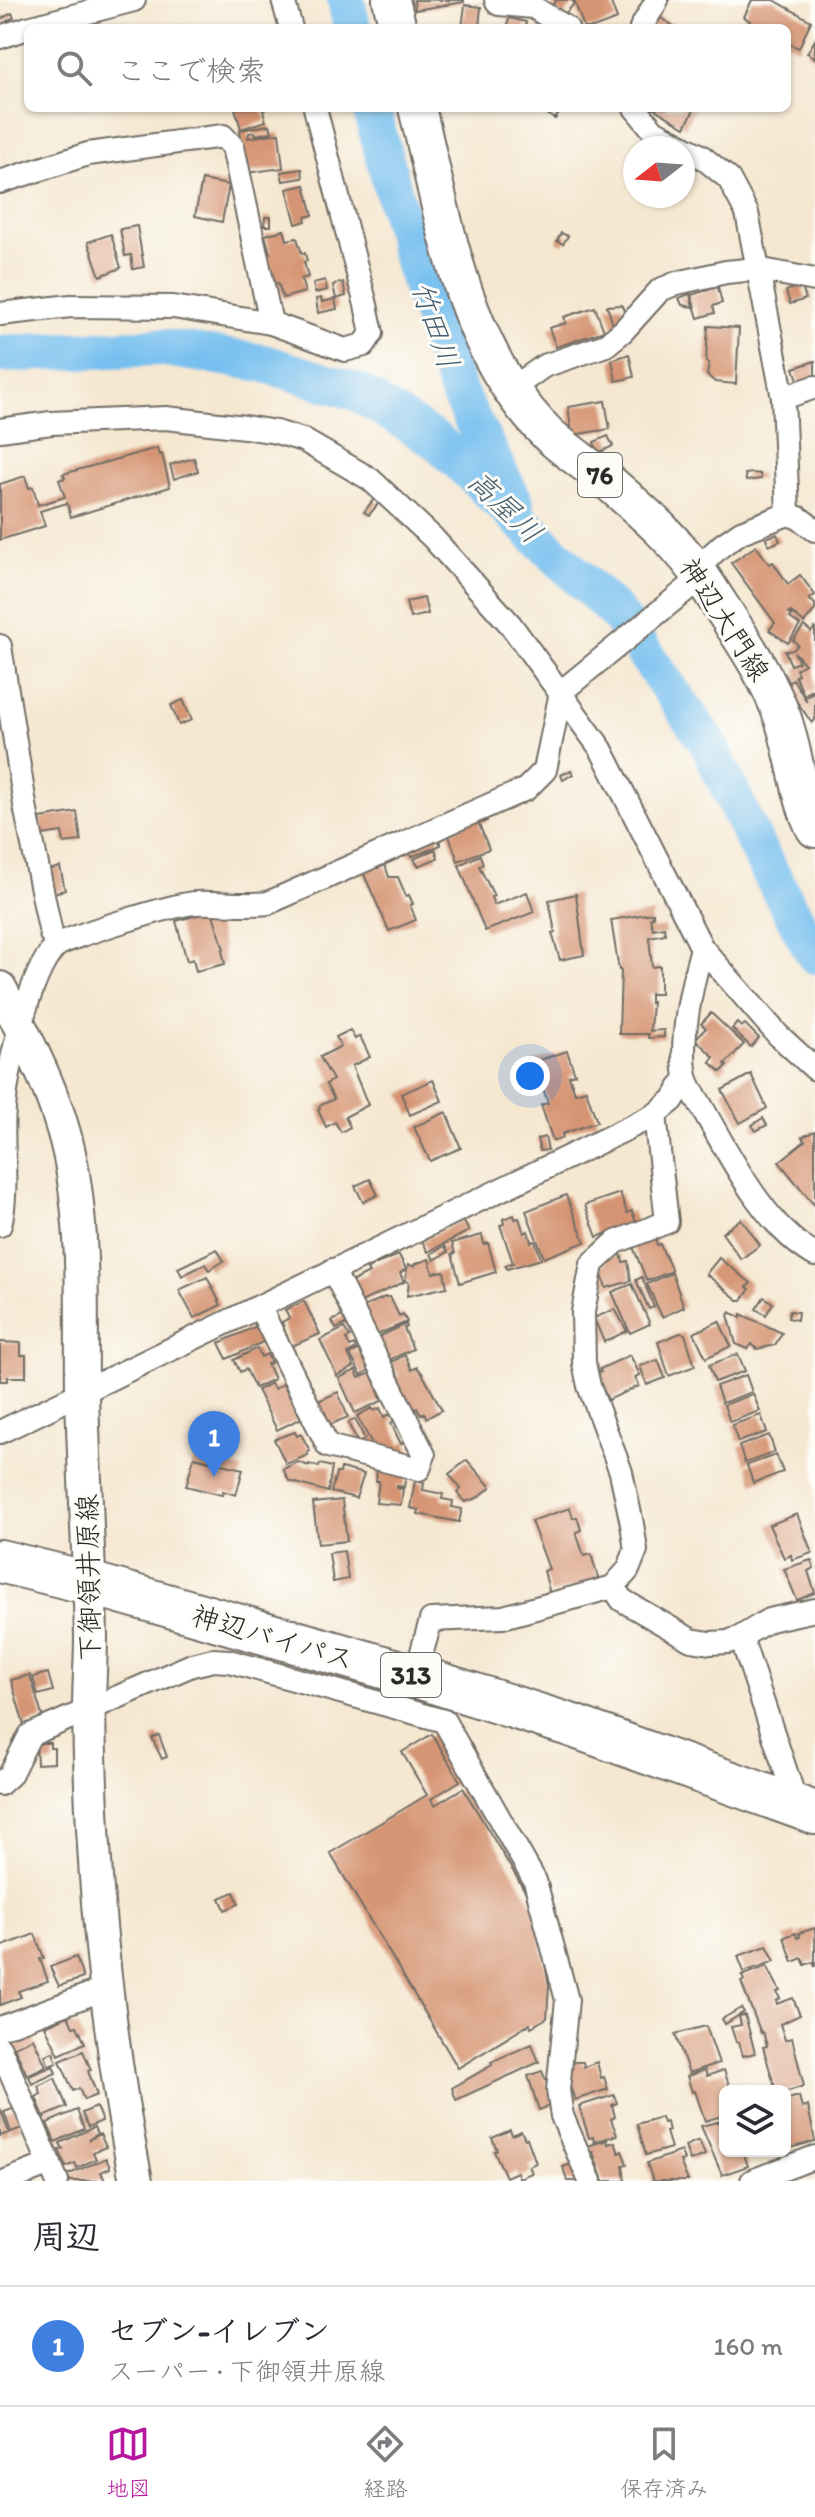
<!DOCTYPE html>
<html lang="ja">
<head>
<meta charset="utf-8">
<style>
  :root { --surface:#fff; --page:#f7f7f7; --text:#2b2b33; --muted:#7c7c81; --line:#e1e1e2; --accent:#b5179e }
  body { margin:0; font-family:Itim,"Klee One",sans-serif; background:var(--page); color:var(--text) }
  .controls { position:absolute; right:24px; bottom:24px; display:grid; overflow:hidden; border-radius:12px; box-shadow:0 2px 6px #0004 }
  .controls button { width:72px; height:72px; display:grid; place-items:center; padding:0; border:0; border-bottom:2px solid var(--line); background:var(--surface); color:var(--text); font:40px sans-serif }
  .compass { position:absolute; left:623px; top:136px; width:72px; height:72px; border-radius:50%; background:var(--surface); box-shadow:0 2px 6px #0004; rotate:253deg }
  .you { position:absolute; left:530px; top:1076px; width:28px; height:28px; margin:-20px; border:6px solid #fff; border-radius:50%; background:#1a73e8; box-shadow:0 0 0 12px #1a73e833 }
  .badge { display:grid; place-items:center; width:52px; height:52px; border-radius:50%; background:var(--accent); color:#fff; font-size:26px; font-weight:700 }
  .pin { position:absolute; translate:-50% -66px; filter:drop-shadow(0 2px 4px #0008) }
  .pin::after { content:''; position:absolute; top:42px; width:28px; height:24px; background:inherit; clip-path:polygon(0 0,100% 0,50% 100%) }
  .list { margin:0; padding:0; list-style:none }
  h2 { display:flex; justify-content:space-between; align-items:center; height:104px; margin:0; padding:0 32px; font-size:34px }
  h2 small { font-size:26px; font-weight:400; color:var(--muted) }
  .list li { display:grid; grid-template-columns:52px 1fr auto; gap:24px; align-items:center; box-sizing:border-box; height:120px; padding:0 32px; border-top:2px solid var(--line) }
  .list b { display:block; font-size:30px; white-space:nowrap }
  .list p { margin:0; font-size:26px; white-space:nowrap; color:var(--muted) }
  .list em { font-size:26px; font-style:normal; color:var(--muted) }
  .icon { flex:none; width:44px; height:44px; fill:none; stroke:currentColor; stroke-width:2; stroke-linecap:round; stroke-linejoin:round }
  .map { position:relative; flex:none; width:815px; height:2181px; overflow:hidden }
  .search { position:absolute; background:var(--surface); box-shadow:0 2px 6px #0004; left:24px; right:24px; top:24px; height:88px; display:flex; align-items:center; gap:20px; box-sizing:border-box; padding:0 28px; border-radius:12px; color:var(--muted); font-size:30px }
  .sheet { height:224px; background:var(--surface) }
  nav { display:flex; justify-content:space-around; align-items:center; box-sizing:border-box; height:112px; border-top:2px solid var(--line); background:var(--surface); font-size:22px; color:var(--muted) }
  nav a { display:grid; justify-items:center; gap:4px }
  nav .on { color:var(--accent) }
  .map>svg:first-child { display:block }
</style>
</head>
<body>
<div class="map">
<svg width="815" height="2181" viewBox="0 0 815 2181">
  <rect width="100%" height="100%" fill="#fdfcf7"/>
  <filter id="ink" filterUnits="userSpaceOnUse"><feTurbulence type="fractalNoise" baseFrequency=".0125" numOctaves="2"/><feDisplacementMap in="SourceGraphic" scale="16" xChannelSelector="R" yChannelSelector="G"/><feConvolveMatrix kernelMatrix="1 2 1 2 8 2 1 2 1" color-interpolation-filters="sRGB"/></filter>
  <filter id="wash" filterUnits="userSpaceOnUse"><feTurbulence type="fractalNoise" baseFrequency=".006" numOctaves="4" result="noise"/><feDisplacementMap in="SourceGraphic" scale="32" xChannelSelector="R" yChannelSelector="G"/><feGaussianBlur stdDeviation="1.8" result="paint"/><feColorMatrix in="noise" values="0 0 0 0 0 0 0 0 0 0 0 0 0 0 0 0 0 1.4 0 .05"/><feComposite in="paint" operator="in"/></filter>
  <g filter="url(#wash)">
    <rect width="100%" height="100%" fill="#f5e7d0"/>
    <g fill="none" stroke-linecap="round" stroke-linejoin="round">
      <g stroke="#76bfef" stroke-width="38">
        <path d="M346,0L352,28"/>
        <path d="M371,108L411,257L458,392L515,503"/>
        <path d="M0,354L158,347L263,363L357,392L438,442L616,613L708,743L758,850L815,955"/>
      </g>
    </g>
    <g id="blocks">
      <g fill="#d59473">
        <path d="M414,0H464V2L415,10Z"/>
        <path d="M557,0H571L575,3L563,16L552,5Z"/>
        <path d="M574,0H610L617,19L593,28H584Z"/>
        <path d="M752,0H774L811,21L799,48L787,43V28H756L749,24L750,21L744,17Z"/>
        <path d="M465,5L481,7L479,28H462Z"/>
        <path d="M12,13L14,17L0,25V19Z"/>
        <path d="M656,15L677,28H648Z"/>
        <path d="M509,18L526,22L525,28H507Z"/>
        <path d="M815,40V58L807,53Z"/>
        <path d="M235,108H269L263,110L266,121L241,129Z"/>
        <path d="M539,108H555L560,112L555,119Z"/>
        <path d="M653,108H695L685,127Z"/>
        <path d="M270,125L272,132L256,135L255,132L249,133L248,138L279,133L283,168L246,173L240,130Z"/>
        <path d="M302,169L303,178L283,181L281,172Z"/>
        <path d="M202,180L229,185L222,222L195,216Z"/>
        <path d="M305,185L313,215L305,217L306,221L296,224L287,189Z"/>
        <path d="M265,217H271V226H264Z"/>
        <path d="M137,226L144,267L133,269L131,255L125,256L120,229Z"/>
        <path d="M284,230L287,240L297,238L302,254L305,253L307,261L304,262L308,277L301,279L305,292L283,298L278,283L275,284L267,254L270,253L265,235Z"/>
        <path d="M561,233L568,236L563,244L557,241Z"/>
        <path d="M111,234L121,268L100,276L88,242Z"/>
        <path d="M325,280L327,290L315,293L313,283Z"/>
        <path d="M343,282L346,296L336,299L333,285Z"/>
        <path d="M801,285L806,299L790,304L786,291Z"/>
        <path d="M718,287L722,303L713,306L715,313L698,318L691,295Z"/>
        <path d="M690,294L693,307L682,305L679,298Z"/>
        <path d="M321,298L322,302L335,299L337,309L318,313L316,299Z"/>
        <path d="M622,305L627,319L614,328L607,306Z"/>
        <path d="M595,307L604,331L556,347L549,328L566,323L564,317Z"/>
        <path d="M708,326L739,328L736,384L715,382L707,375L709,363L706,362Z"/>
        <path d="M629,354L634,377L616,381L612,360Z"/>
        <path d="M815,361V381L800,386L794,368Z"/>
        <path d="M605,401L610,429L572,435L568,407Z"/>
        <path d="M608,436L613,446L598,453L594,442Z"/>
        <path d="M157,448L159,455L162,454L170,487L71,517L67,503L40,511L45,526L0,540V484L25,476L29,488L33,487L38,505L65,497L59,480L65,478L63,474Z"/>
        <path d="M194,458L198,471L174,479L170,465Z"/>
        <path d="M753,473L760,474L761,479L746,481L745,474Z"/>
        <path d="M374,499L379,503L369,515L364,512Z"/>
        <path d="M777,534L780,541L769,546L766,538Z"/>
        <path d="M756,546L769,564L773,562L788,584L800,575L815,595L809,599L815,604V610L804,623L791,612L789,613L792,615L790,618L800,625L788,643L769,630L775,623L731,563Z"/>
        <path d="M424,598L428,614L410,618L406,602Z"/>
        <path d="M804,626L811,632L815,628V689L804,695L795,676L798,674L796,669L805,664L794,652L799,662L791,665L785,651L793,650L798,645L793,640Z"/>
        <path d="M793,679L807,702L805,698L813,692L815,694V720L812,723L785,685Z"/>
        <path d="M183,700L192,720L179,725L171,705Z"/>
        <path d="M571,770L573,774L563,780L561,775Z"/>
        <path d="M77,812L81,841L64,843L62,832L42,835L40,818Z"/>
        <path d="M484,814L487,821L479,824L489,849L458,861L448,833Z"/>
        <path d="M437,836L441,845L411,857L408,848Z"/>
        <path d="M435,849L438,858L418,866L414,859Z"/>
        <path d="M480,855L483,864L479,866L494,896L491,897L494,905L527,892L534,912L485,931L459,865Z"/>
        <path d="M377,864L378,868L385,865L389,877H398L406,896L409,895L413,904L410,905L416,920L389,931L362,870Z"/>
        <path d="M60,867L65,890L54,893L48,870Z"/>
        <path d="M576,894L584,955L560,960L552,933L555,932L549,900Z"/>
        <path d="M212,911L224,949L222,950L225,964L196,971L193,959L187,961L176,921Z"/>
        <path d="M653,913V917L650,918L653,929L664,927L665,934L649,937L652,967L660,966V994H650V1003L652,1002L650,1031L664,1030V1037L648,1038V1034H619L621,970H619L611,920Z"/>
        <path d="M711,1013L744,1044L725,1064L727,1066L721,1072L710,1062L714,1057L695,1039L706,1028L701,1024Z"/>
        <path d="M737,1023L741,1027L745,1024L759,1038L751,1047L732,1029Z"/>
        <path d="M350,1030L355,1039L360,1036L370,1057L352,1066L368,1105L345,1117L350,1127L341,1132L335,1122L326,1127L318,1110L320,1109L319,1106L334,1099L326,1084L333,1080L320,1057L341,1046L336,1037Z"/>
        <path d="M567,1051L575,1074L569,1076L575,1093L586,1090L597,1122L562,1134L563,1138L553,1141L541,1105L548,1103L534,1062Z"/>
        <path d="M751,1074L767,1108L740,1123L722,1090Z"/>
        <path d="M433,1080L442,1101L410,1115L401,1094Z"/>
        <path d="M446,1112L461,1148L430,1161L414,1127Z"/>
        <path d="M763,1118L767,1125L756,1131L752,1125Z"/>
        <path d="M815,1131V1206L779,1162L805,1141L802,1137Z"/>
        <path d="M545,1137L548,1150L540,1151L537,1139Z"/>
        <path d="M370,1179L378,1195L363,1202L355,1186Z"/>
        <path d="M620,1193L627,1213L632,1211L636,1223L597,1237L585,1205Z"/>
        <path d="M566,1195L585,1242L544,1258L526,1211Z"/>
        <path d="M514,1215L515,1219L519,1218L524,1233L528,1231L531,1242L535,1241L541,1259L507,1269L505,1265L513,1263L500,1225L504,1224L503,1219Z"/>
        <path d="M741,1219L760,1245L741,1259L722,1233Z"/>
        <path d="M463,1220L469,1231L428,1252L422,1241Z"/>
        <path d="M482,1235L484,1244L488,1243L496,1272L460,1283L452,1254L455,1253L452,1243Z"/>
        <path d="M655,1238L657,1245L660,1244L672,1271L647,1281L633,1247Z"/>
        <path d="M445,1246L448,1252L434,1260L431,1254Z"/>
        <path d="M217,1249L224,1261L209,1270L205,1264L182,1276L178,1268Z"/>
        <path d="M621,1254L623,1262L628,1261L631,1281L606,1288L600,1268L609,1258Z"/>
        <path d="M399,1255L406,1269L400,1273L404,1282L359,1303L349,1283L369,1273L367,1270L374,1265Z"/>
        <path d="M719,1258L751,1283L747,1287L750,1289L742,1300H738L706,1274Z"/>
        <path d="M429,1259L433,1273L444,1271L447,1287L407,1296L409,1282L405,1281L408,1265L415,1266V1264Z"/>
        <path d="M672,1273L684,1307L662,1317L647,1284Z"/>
        <path d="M207,1277L221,1305L194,1318L179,1290Z"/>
        <path d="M642,1277L654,1307L649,1309L636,1280Z"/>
        <path d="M632,1284L650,1324L630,1333L612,1292Z"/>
        <path d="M385,1297H390L399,1316L403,1314L407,1322L374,1336L361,1308Z"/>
        <path d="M764,1297L773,1303L766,1315L756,1309Z"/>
        <path d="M304,1301L320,1334L290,1347L282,1322L289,1318L285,1310Z"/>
        <path d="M615,1309L627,1331L604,1342L594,1318Z"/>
        <path d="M790,1311L798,1312L797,1320L788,1318Z"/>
        <path d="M730,1312L741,1318V1314L782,1333L775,1345L757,1349L752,1344L748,1349L736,1344L728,1315Z"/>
        <path d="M344,1315L348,1323L336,1329L332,1321Z"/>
        <path d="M719,1321L731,1346L706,1358L694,1333Z"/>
        <path d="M406,1324L407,1327L404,1328L413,1349L387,1361L376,1338Z"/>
        <path d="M259,1325L267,1340L227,1359L219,1343Z"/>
        <path d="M344,1328L350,1337L346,1339L350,1347L354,1345L356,1349L348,1354L354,1367L337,1376L320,1340Z"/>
        <path d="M680,1333L685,1334L695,1366L669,1376L658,1342Z"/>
        <path d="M0,1342L21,1343V1355H26V1377H8V1381H0Z"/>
        <path d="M257,1348L261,1357L267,1354L271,1363L267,1364L274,1379L255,1388L246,1369L240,1372L234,1360Z"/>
        <path d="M360,1349L371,1369L361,1375L350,1354Z"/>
        <path d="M738,1354L745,1371L715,1382L709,1365Z"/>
        <path d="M405,1355L412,1370L417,1367L422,1373L442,1410L427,1418L424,1413L421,1415L417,1408L411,1411L395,1378L399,1376L391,1362Z"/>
        <path d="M630,1355L640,1375L635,1377L639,1386L608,1400L596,1374L601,1372L600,1369Z"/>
        <path d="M658,1360L665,1378L647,1385L640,1366Z"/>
        <path d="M356,1370L359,1378L371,1373L382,1401L355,1413L339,1378Z"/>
        <path d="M746,1375L752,1392L722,1403L716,1386Z"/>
        <path d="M271,1383L274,1389L283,1384L302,1418L277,1430L257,1390Z"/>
        <path d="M338,1392L348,1417L327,1426L316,1402Z"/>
        <path d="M753,1394L760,1411L730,1422L724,1405Z"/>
        <path d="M372,1408L374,1411L380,1408L384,1417L390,1414L394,1421L391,1423L401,1444L406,1441L412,1457L391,1455L389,1450L384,1452L382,1448L376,1451L357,1416Z"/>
        <path d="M761,1415L767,1432L738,1442L732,1425Z"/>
        <path d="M355,1419L365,1439L358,1443L348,1423Z"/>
        <path d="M295,1432L297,1436L301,1434L310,1451L307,1452L308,1455L286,1464L274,1439Z"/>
        <path d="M769,1435L775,1452L745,1463L739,1446Z"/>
        <path d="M776,1455L783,1472L753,1483L747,1465Z"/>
        <path d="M194,1457L243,1469L236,1495L223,1491L222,1495L186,1486Z"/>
        <path d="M467,1460L491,1487L477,1498L465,1502L457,1493L461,1489L449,1474Z"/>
        <path d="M298,1462L309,1466V1464L319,1467L320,1464L332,1467L328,1492L289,1481L283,1469Z"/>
        <path d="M341,1468L364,1474L356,1498L331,1492L336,1473H340Z"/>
        <path d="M377,1470L406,1475L404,1487L397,1486V1488L403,1489L401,1505L376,1503L379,1481H376Z"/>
        <path d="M415,1481L424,1483L423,1490L443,1494L442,1499L453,1501L452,1507L462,1509L459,1522L418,1514L419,1510L410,1508Z"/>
        <path d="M342,1500L347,1541L318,1544L313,1503Z"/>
        <path d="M570,1508L573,1518L577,1517L581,1530L576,1532L584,1556L591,1554L599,1581L550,1594L544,1571L549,1569L531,1521Z"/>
        <path d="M797,1514L812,1553L792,1560L791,1555L784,1558L769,1525Z"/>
        <path d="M344,1551L348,1579L333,1582L329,1553Z"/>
        <path d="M811,1560L814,1568L808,1571L815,1593L797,1600L784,1569Z"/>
        <path d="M48,1673L53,1691L38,1695L33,1677Z"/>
        <path d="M30,1675L43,1719L24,1725L11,1680Z"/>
        <path d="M432,1734L460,1781L431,1799L435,1805L463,1788L534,1906L549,1985L547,2018L531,2027L530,2024L458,2068L330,1853L427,1795L402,1752Z"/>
        <path d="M159,1735L167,1757L162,1759L152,1738Z"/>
        <path d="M36,1743H50V1748H54V1763L37,1764Z"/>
        <path d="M234,1892L239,1904L225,1910L220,1898Z"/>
        <path d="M815,1928V1967L813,1962L805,1965L802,1958L793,1962L784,1937L796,1933L797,1938L800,1937L799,1933Z"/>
        <path d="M35,1934L44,1958L40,1959L48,1981L18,1991L21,1997L0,2005V1947Z"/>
        <path d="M767,1946L775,1961L744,1972L738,1956Z"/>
        <path d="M76,1957L83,1978L59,1986L50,1967Z"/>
        <path d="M767,1966L780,1991L777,1992L780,1999L776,2001L777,2004L793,1998L800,2015L780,2024L785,2040L792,2038L804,2086L785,2092L776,2091L763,2047L767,2046L763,2032L761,2033L741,1982L744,1981L742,1976Z"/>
        <path d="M741,2008L744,2012L725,2024L722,2019Z"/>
        <path d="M745,2015L755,2053L743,2056L739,2042H736L731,2027L741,2025L739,2016Z"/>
        <path d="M68,2016L73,2027L77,2026L85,2043L59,2055L45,2026Z"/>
        <path d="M706,2026L719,2063L689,2073L675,2034Z"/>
        <path d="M33,2038L46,2066L27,2075L14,2047Z"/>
        <path d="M532,2044L539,2062L456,2100L452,2088L492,2065L491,2062Z"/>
        <path d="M83,2051L91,2070L88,2071L97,2095L84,2100L79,2088L73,2091L60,2061Z"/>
        <path d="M53,2052L57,2063L49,2066L45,2055Z"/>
        <path d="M576,2062H583L584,2067L597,2062L601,2078L604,2077L608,2089L575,2100L563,2067Z"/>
        <path d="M53,2066L56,2073L32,2084L29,2076Z"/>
        <path d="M705,2070L707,2076L724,2070L731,2091H725V2115L705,2121L695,2091L692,2092L687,2076Z"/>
        <path d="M542,2071L555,2104L539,2110L528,2076Z"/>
        <path d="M55,2078L67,2107L44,2117L36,2097L41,2094L38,2086Z"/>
        <path d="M614,2095L617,2103L612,2105L615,2117L611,2119L617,2135L594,2142L593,2137L589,2138L579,2106Z"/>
        <path d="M799,2096L802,2108L808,2106L815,2141L790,2148L785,2133V2100Z"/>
        <path d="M96,2107L102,2121L88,2127L82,2113Z"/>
        <path d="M0,2108L9,2133L0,2136Z"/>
        <path d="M15,2108L22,2128L11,2132L4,2112Z"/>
        <path d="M77,2110L84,2129L55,2142L47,2123Z"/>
        <path d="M661,2117L663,2123L667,2122L669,2131L666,2132L671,2148L646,2155L637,2124Z"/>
        <path d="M725,2120V2151H743L748,2166L722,2175L701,2126Z"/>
        <path d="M94,2127L97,2134L88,2140L100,2134L106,2147L93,2152L96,2159L77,2168L75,2163L66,2167L59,2150L63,2149L60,2143Z"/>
        <path d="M510,2130L512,2135L521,2131L525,2139L527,2138L536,2163L529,2166L532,2173L519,2178L517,2172L506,2177L494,2151L497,2150L492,2138Z"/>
        <path d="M607,2140L608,2144L615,2142L619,2153L622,2151L627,2164L623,2165L625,2181H603L593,2152L590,2153L588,2146Z"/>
        <path d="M699,2140L705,2155L690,2161L685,2146Z"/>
        <path d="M681,2151L684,2160L680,2161L688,2181H653L647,2163Z"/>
        <path d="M106,2158L110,2168L101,2172L105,2181H70L67,2175Z"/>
        <path d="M577,2162L583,2181H567L563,2167Z"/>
      </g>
    </g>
  </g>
  <g filter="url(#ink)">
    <use href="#blocks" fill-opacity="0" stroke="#726d65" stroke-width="2"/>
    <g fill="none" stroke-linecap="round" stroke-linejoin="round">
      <g stroke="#726d65" stroke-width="26">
        <g id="street">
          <path d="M283,0L291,28"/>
          <path d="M496,0L499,4L533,7L567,28"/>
          <path d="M28,28L134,0"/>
          <path d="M641,28L657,0"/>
          <path d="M0,37L28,28"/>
          <path d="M635,108L654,131L701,156L729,179L747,213L783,398L788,514"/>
          <path d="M0,182L88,154L223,136L233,147L271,323"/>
          <path d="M0,314L71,306L173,307L271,323L345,350L364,345L372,333L366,305L315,108"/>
          <path d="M510,390L544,366L606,345L623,331L660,290L677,283L726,272L757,269L815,280"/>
          <path d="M783,398L815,387"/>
          <path d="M0,430L51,423L166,418L245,427L276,432L303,440L370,479L432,537L510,624L601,749L702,948L778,1035L815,1069"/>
          <path d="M0,646L26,811L51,934L57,945"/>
          <path d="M702,948C692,983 679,1041 686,1076C688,1087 698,1099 703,1109C730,1157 766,1228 815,1255"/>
          <path d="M0,1225C9,1188 1,1148 4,1109C7,1072 29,974 55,947C66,937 176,904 195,903C220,902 243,906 268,903L526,789L545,770L561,692L693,584L709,557L722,545L741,532L788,514L799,518L815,530"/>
          <path d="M260,1308L328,1446L419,1469L424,1455L333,1270"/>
          <path d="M0,1432L655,1115L673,1100L686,1078"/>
          <path d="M613,1587L622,1600L691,1640L710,1643L728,1642L741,1637L769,1620L815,1610"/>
          <path d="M741,1637L797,1805"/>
          <path d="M415,1676L431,1620L503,1617L613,1587L628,1570L636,1550L632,1524L621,1472L589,1386L584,1363L583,1312L592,1264L616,1242L667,1222L655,1115"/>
          <path d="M0,1784L10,1775L30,1735L192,1665L213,1660L229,1661L444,1721L535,1881L567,2000L558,2090L562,2116L590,2181"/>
          <path d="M0,2028L107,1988"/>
          <path d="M0,2048L57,2181"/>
          <path d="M6,2181L50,2164"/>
          <path d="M752,2181L815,2157"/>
        </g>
      </g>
      <g stroke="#726d65" stroke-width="36">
        <path id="secondary" d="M0,988C31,1046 63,1108 73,1174C85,1246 81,1320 82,1393C84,1474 89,1555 91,1636C91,1660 89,1685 89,1709C91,1866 106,2027 136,2181"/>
      </g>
      <g stroke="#726d65" stroke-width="40">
        <g id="primary">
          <path d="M391,0L398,28"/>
          <path d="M417,108C445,221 462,350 548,434C566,451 587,464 605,479C642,511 683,546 709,588C735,629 767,673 783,719C794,751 800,802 815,829"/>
        </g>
      </g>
      <g stroke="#726d65" stroke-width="46">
        <path id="highway" d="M0,1561L89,1583L415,1676L570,1725L815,1813"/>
      </g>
      <use href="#street" stroke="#fff" stroke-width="22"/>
      <use href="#secondary" stroke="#fff" stroke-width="32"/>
      <use href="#primary" stroke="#fff" stroke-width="36"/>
      <use href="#highway" stroke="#fff" stroke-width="42"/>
    </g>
  </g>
  <g text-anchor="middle" stroke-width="6" stroke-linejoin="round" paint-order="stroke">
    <g fill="#fdfcf7" stroke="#6a6a68" stroke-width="2">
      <rect x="578" y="453" width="44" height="44" rx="6"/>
      <rect x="381" y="1653" width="60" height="44" rx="6"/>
    </g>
    <g font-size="26" font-weight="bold" fill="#2b2b2b">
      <text x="600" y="484">76</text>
      <text x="411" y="1684">313</text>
    </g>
    <g font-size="28" fill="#2b2b2b" stroke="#fdfcf7">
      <text transform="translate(725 619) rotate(57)" y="10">神辺大門線</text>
      <text transform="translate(88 1578) rotate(-91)" y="10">下御領井原線</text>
      <text transform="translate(273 1637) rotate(16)" y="10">神辺バイパス</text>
    </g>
    <g font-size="30" font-style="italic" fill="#455f70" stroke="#fdfcf7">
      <text transform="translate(435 325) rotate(71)" y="10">竹田川</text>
      <text transform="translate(505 507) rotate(44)" y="10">高屋川</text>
    </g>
  </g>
</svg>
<div class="controls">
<button><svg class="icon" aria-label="layers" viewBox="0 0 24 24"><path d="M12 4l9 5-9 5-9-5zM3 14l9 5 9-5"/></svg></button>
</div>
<svg class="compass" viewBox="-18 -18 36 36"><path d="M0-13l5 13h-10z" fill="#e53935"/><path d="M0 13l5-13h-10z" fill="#7c7c81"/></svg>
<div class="you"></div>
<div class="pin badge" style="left:214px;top:1477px;background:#3f7fe0">1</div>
<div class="search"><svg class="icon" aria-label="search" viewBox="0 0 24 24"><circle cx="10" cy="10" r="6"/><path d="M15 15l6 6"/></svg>ここで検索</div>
</div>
<section class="sheet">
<h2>周辺<small></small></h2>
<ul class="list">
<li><span class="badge" style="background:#3f7fe0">1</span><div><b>セブン-イレブン</b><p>スーパー · 下御領井原線</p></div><em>160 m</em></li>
</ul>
</section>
<nav>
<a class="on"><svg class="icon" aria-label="map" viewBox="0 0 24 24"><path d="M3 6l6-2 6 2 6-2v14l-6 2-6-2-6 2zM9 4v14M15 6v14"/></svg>地図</a>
<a><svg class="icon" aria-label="directions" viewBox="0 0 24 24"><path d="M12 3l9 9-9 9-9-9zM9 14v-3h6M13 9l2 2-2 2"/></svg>経路</a>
<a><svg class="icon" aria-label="saved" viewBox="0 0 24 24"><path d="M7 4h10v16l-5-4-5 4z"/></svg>保存済み</a>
</nav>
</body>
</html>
